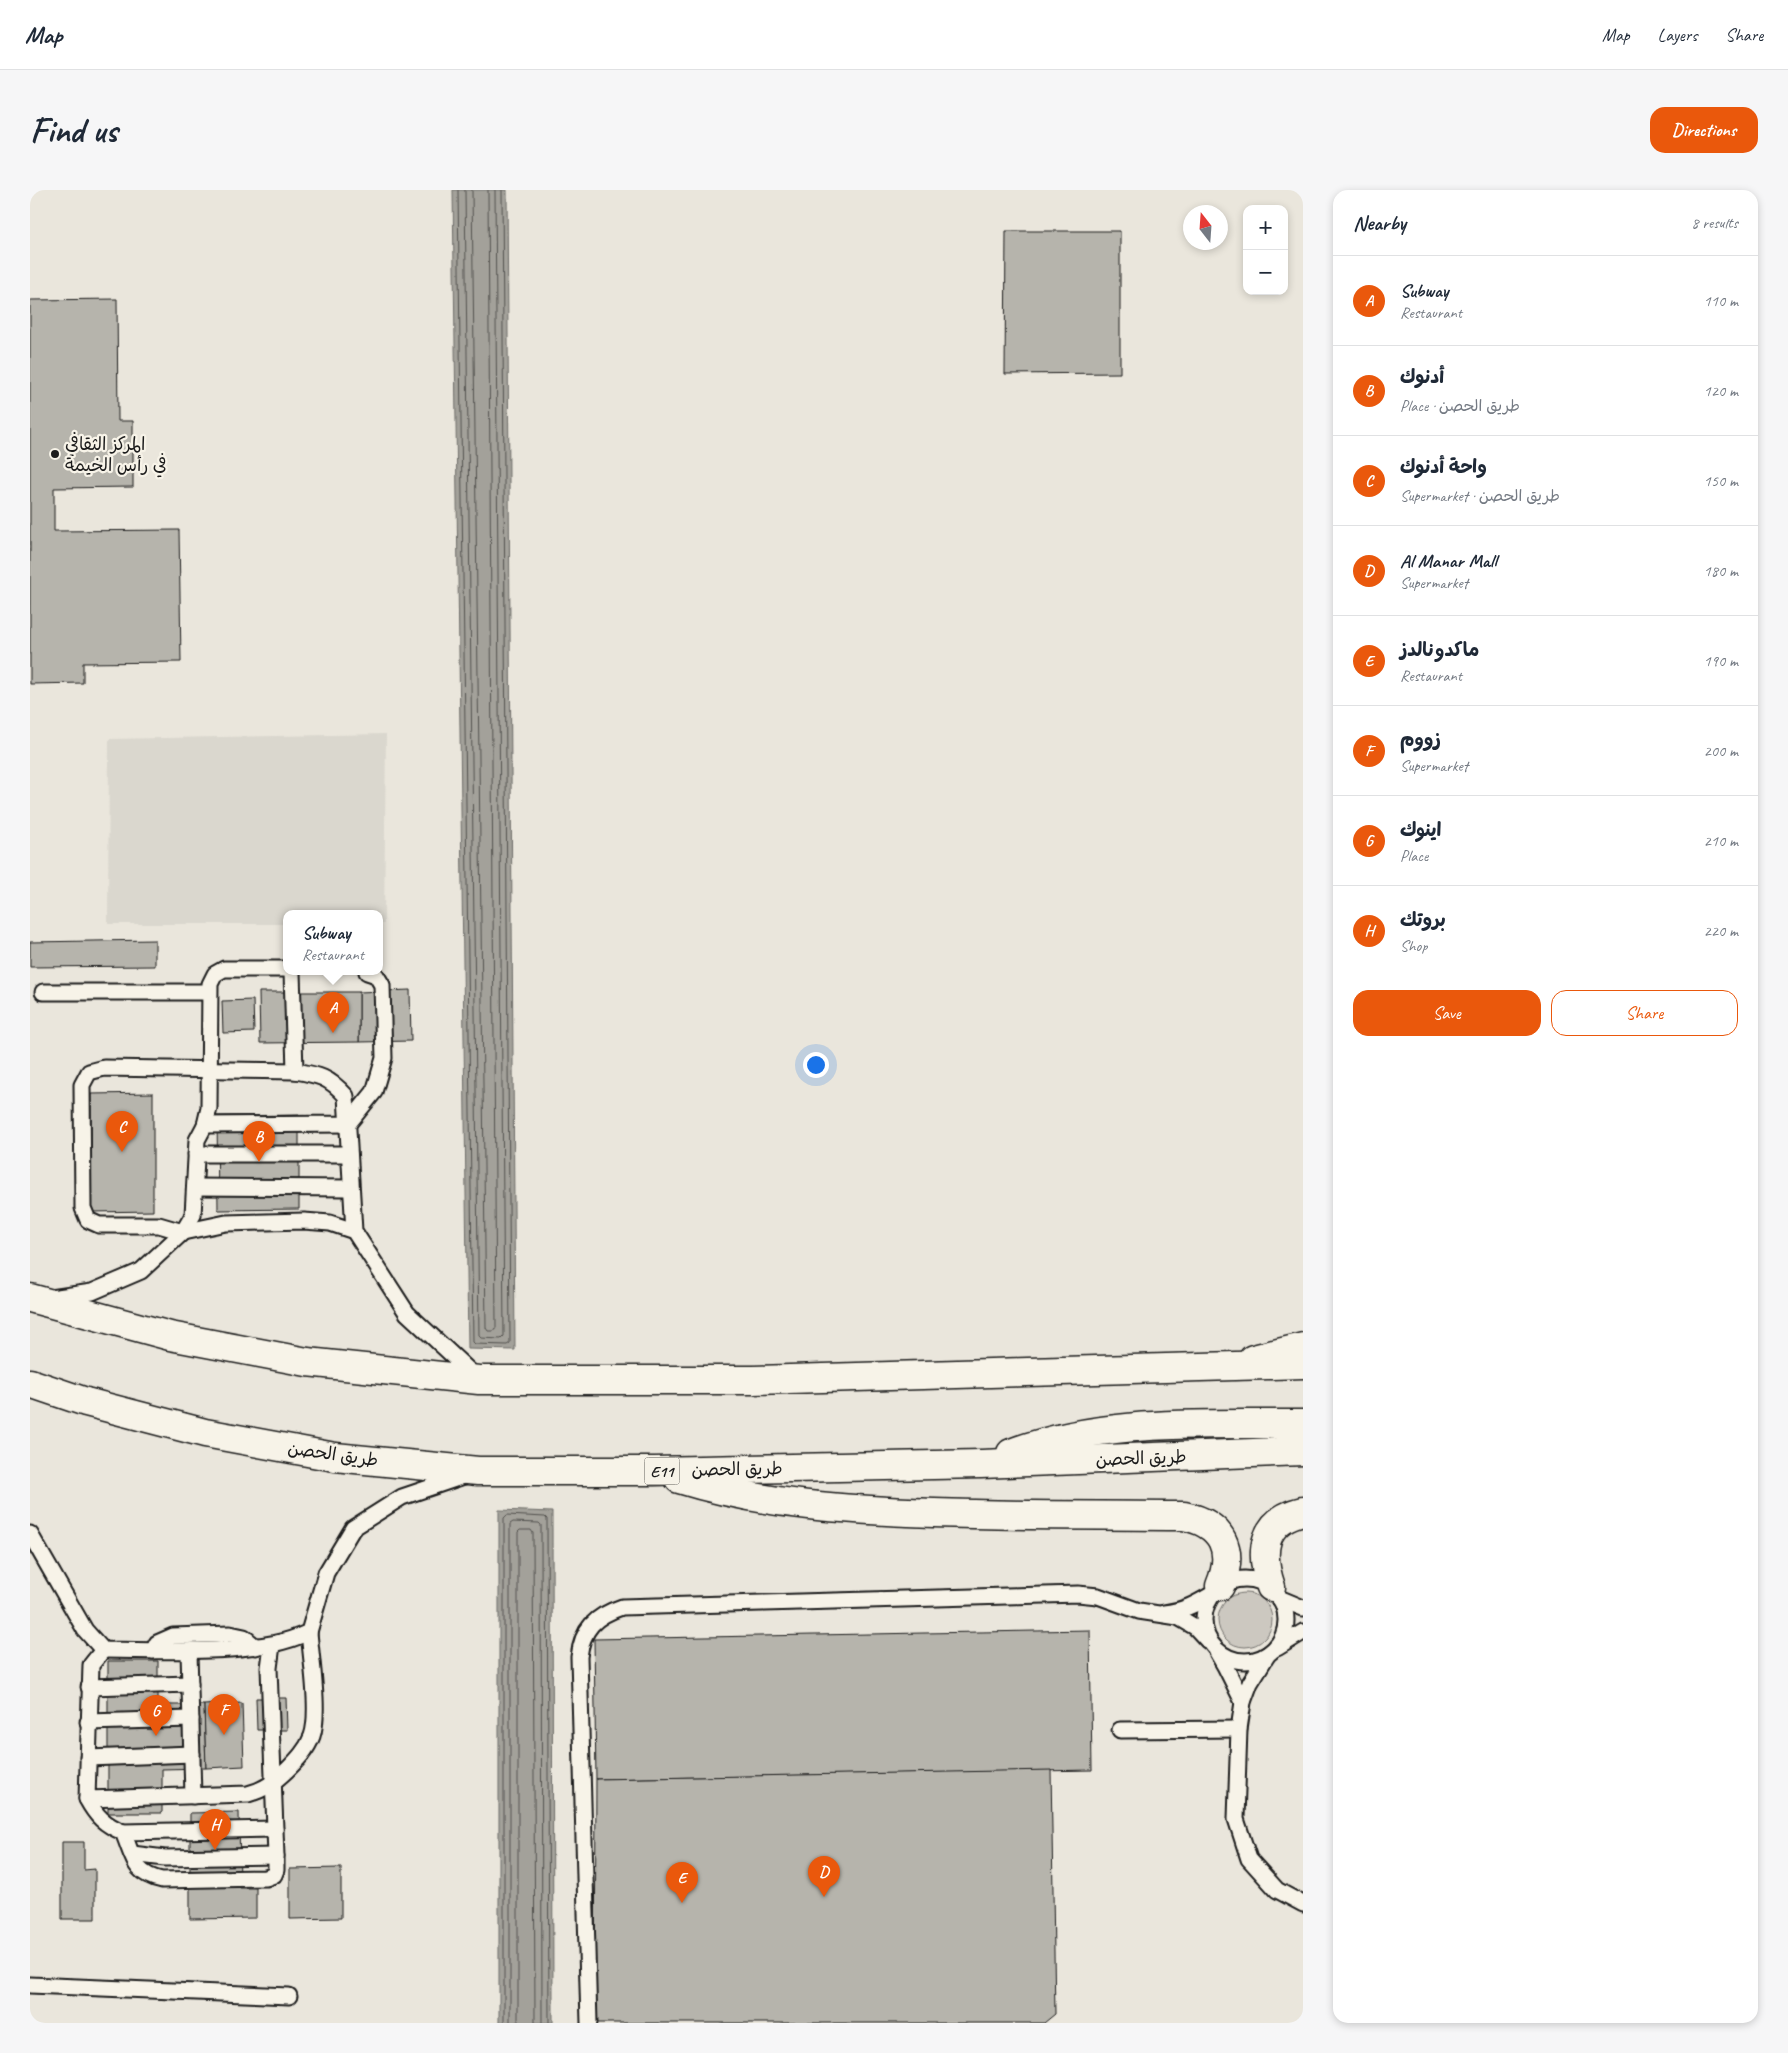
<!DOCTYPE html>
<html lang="en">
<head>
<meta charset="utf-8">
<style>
  :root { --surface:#fff; --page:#f6f6f7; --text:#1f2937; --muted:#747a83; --line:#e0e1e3; --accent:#ea580c }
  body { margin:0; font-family:Caveat,"Playpen Sans Arabic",sans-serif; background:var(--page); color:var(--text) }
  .controls { position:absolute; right:15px; top:15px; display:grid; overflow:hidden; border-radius:10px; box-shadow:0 2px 8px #0003 }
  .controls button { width:45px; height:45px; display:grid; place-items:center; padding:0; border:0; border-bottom:1px solid var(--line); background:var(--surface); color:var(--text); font:25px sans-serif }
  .compass { position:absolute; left:1153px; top:15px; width:45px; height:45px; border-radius:50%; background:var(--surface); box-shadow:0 2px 8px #0003; rotate:343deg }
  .you { position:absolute; left:785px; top:874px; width:18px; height:18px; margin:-12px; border:4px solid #fff; border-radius:50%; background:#1a73e8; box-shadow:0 0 0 8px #1a73e833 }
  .badge { display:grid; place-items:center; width:32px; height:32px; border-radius:50%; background:var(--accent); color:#fff; font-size:16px; font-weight:700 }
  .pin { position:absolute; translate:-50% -41px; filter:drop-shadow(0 1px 2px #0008) }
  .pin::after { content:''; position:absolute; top:26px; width:18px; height:15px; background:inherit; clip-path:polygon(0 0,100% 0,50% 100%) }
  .popup { position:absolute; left:253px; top:720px; width:100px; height:65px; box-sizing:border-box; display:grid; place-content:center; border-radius:10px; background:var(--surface); filter:drop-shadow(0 1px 4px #0005); font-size:16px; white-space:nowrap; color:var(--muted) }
  .popup b { font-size:19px; color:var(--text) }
  .popup::after { content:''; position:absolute; left:50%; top:100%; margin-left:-10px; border:10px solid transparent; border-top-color:var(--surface) }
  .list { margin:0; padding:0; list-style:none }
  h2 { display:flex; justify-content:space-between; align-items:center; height:65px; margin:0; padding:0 20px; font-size:21px }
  h2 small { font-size:16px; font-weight:400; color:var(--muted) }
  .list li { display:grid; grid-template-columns:32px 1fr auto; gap:15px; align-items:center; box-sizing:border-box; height:90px; padding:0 20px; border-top:1px solid var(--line) }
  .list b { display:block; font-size:19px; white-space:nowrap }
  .list p { margin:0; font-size:16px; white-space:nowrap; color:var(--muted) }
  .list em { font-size:16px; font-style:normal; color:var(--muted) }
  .actions { display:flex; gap:10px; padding:15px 20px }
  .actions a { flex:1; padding:11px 0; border:1px solid var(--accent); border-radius:15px; text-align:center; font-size:18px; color:var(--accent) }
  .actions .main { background:var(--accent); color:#fff }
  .map { position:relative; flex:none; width:1273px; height:1833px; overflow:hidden; border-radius:15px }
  header { display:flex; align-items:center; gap:30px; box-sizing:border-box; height:70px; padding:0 25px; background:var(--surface); border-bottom:1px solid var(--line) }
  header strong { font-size:24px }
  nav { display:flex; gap:28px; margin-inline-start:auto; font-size:18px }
  .intro { display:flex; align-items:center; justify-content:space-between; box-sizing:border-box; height:120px; padding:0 30px }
  h1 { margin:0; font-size:35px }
  .button { padding:12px 22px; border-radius:15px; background:var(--accent); color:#fff; font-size:18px; font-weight:700 }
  main { display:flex; gap:30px; padding:0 30px }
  aside { flex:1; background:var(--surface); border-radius:15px; box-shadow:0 2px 8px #0003 }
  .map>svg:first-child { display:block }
</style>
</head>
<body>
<header>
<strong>Map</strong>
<nav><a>Map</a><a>Layers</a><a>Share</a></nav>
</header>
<div class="intro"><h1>Find us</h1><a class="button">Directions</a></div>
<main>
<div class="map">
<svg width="1273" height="1833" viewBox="0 0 1273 1833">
  <rect width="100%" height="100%" fill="#eae6dc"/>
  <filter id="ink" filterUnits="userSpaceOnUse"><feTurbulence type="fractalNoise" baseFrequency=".02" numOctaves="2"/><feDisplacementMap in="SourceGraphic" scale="10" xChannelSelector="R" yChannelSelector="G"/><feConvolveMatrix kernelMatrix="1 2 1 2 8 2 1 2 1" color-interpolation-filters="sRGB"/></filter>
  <g filter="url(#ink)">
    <path fill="#dad7ce" d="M356,544L354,734H349V724H257V734H78L79,549Z"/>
    <circle fill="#ccc8c0" stroke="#74726e" cx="1215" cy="1430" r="27"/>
    <g fill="#a3a19a" stroke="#6d6c68">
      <path d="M423,0H477L485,1160L438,1159Z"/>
      <path d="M469,1320L522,1322L523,1833H469Z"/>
    </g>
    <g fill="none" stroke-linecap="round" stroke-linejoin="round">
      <g stroke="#52514e" stroke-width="1">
        <path d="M428,0L443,1152L445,1154L477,1155L480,1153L472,0"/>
        <path d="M435,0L449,1146L451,1148L471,1149L474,1146L465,0"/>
        <path d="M442,0L456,1138L458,1141H464L466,1138L458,0"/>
        <path d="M474,1833V1328L477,1325L515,1327L517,1329L519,1833"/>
        <path d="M480,1833V1334L483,1332L509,1333L511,1335L512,1833"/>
        <path d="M488,1833V1342L490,1340H501L503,1343L505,1833"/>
      </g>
    </g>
    <g fill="#b6b4ac" stroke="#1c1c1c">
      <path d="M976,41H1090V183L975,184Z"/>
      <path d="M87,109L88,231H103V297L24,298V341L149,340L151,472L53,473V493L0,494V110Z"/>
      <path d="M125,750V776L0,777V752Z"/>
      <path d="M380,800L381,851L329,852V802Z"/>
      <path d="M229,802H329V852L230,853Z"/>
      <path d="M223,810L224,842L193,843L192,811Z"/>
      <path d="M123,903V1021L61,1022V904Z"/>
      <path d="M269,925V1019L188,1020L187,926Z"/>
      <path d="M1060,1440L1062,1580L566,1589L564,1449Z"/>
      <path d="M78,1471H128V1515H174L176,1578L132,1579V1623H78Z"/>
      <path d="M226,1508H256L257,1540H227Z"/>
      <path d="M212,1513L214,1576L176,1578L174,1515Z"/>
      <path d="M1021,1580L1025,1824L1014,1833H565L566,1589Z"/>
      <path d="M209,1622L210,1698H226V1728L160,1729V1623Z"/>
      <path d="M32,1652H54V1680L65,1679V1729H32Z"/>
      <path d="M311,1678V1728L260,1729V1679Z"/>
    </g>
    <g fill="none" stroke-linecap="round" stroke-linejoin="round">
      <g stroke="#1c1c1c" stroke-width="19">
        <g id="service">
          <path d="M262,782L265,881"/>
          <path d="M13,802H179"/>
          <path d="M175,935L179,918L180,794L185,784L194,779H257"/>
          <path d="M166,964H319"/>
          <path d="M165,997L320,998"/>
          <path d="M324,1041L300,1033L274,1031L196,1033L153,1042L129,1035H69L58,1030L53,1018L52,895L59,882L74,878L265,881C289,885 299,887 316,906L324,1041L377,1123L448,1189"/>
          <path d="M21,1108L62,1102L111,1081L153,1042L163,1025L167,950L175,935L318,934L344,902L354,868L352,795L346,785L337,782"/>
          <path d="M0,1344L55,1440L73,1460C116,1461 157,1462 200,1459C230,1456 251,1455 279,1442L296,1383L323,1338L372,1307L437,1285"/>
          <circle cx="1215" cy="1430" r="41"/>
          <path d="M1249,1408L1273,1418"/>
          <path d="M1134,1423C1153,1421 1166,1414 1181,1405"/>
          <path d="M1247,1458L1273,1442"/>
          <path d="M73,1460L61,1475L57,1609L218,1604C236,1599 243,1593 257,1580C267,1570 277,1560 282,1546C290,1524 281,1467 279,1442"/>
          <path d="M123,1461L127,1453L143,1446L200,1444L214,1447L226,1457"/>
          <path d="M159,1462L163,1606"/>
          <path d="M1187,1462L1195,1476L1213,1512"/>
          <path d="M1238,1464L1220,1493L1213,1512L1209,1539L1206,1629L1219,1669L1247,1700L1273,1714"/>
          <path d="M59,1497L160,1494"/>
          <path d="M58,1532L161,1529"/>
          <path d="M1090,1540L1209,1539"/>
          <path d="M58,1568L162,1564"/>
          <path d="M57,1609C66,1626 75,1635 93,1642C104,1668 103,1684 132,1690L236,1688L244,1685L246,1680V1666L239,1478L242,1455"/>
          <path d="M93,1642L245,1639"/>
          <path d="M102,1664L135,1668L246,1666"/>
          <path d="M0,1795L259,1806"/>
          <path d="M559,1833L549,1467C552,1439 565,1426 592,1417L1048,1404L1068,1406L1109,1421L1148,1427L1165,1437L1178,1451"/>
        </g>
      </g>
      <g stroke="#1c1c1c" stroke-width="31">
        <path id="tertiary" d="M1223,1169L1273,1157"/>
      </g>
      <g stroke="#1c1c1c" stroke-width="31">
        <g id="primary">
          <path d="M0,1108L140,1146L277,1172L449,1190H723L1273,1174"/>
          <path d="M0,1193L56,1212L175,1243L305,1267L448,1281H624L951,1274L1273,1261"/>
          <path d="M981,1263C1074,1228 1176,1235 1273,1234"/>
          <path d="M649,1289C733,1315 817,1320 904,1323C987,1326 1070,1325 1154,1326C1193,1334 1205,1360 1190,1396"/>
          <path d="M1241,1397C1229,1362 1232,1330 1273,1321"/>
        </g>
      </g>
      <use href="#service" stroke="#f7f3e8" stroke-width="15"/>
      <use href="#tertiary" stroke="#f7f3e8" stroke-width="28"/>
      <use href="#primary" stroke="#f7f3e8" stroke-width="28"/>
    </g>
  </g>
  <circle fill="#1c1c1c" stroke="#f7f3e8" stroke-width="2" cx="25" cy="264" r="5"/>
  <g text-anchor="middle" stroke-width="4.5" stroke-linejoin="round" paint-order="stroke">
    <rect fill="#f7f3e8" stroke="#5e5c59" stroke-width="1" x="614.5" y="1267.5" width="35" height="27" rx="4"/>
    <g font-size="16" font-weight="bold" fill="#1c1c1c">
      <text x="632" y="1287">E11</text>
    </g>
    <g font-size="18" fill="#1c1c1c" stroke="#f7f3e8" text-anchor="start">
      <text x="35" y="260">المركز الثقافي<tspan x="35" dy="21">في رأس الخيمة</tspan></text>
    </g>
    <g font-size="18" fill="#1c1c1c" stroke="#f7f3e8">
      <text transform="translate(303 1264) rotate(8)" y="6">طريق الحصن</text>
      <text transform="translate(1111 1268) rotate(-2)" y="6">طريق الحصن</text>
      <text transform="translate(707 1279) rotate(-1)" y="6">طريق الحصن</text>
    </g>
  </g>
</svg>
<div class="controls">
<button>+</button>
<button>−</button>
</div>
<svg class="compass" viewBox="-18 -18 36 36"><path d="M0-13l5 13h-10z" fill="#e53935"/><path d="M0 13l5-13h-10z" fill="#747a83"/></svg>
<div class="you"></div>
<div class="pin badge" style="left:303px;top:843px">A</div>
<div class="popup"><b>Subway</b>Restaurant</div>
<div class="pin badge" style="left:229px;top:972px">B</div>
<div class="pin badge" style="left:92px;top:962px">C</div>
<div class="pin badge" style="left:794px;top:1707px">D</div>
<div class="pin badge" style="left:652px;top:1713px">E</div>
<div class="pin badge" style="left:194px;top:1545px">F</div>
<div class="pin badge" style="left:126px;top:1546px">G</div>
<div class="pin badge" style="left:185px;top:1660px">H</div>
</div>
<aside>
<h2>Nearby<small>8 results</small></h2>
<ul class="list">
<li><span class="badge">A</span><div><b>Subway</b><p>Restaurant</p></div><em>110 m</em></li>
<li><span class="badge">B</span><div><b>أدنوك</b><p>Place · طريق الحصن</p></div><em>120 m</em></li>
<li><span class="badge">C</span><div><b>واحة أدنوك</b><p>Supermarket · طريق الحصن</p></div><em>150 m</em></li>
<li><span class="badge">D</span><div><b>Al Manar Mall</b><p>Supermarket</p></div><em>180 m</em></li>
<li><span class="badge">E</span><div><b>ماكدونالدز</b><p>Restaurant</p></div><em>190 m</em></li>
<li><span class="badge">F</span><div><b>زووم</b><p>Supermarket</p></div><em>200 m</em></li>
<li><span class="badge">G</span><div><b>اينوك</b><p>Place</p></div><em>210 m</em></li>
<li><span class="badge">H</span><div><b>بروتك</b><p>Shop</p></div><em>220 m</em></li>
</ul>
<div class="actions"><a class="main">Save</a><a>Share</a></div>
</aside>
</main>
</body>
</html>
